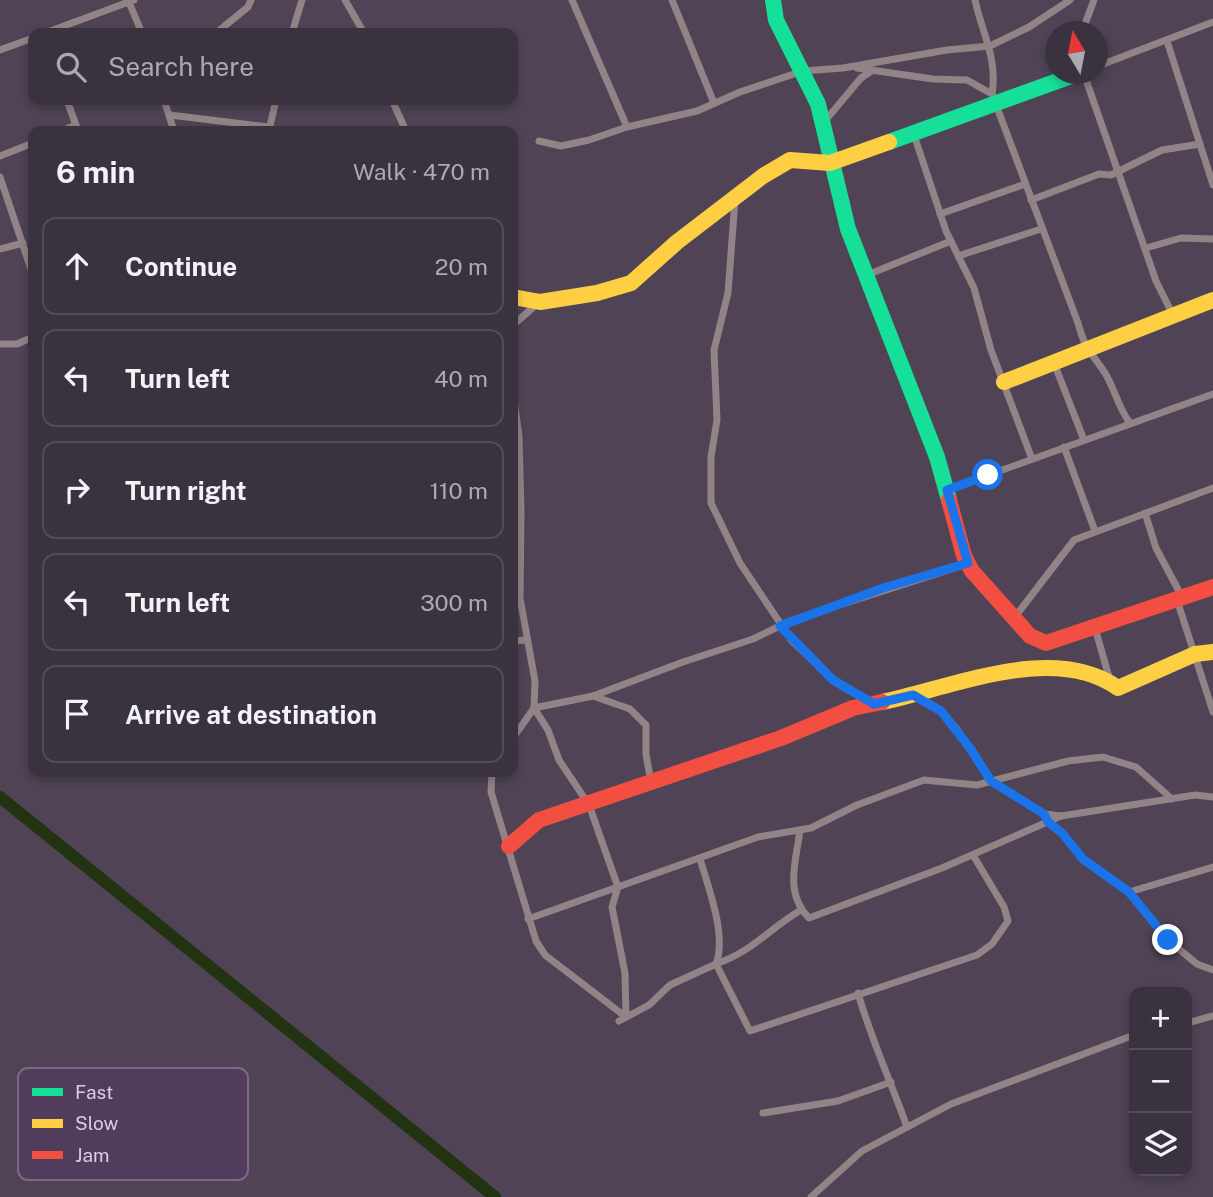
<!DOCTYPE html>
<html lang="en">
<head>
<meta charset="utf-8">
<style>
  :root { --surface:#3b3240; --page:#463e4b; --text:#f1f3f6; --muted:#acaab1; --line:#544d59 }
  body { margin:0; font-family:"Public Sans",sans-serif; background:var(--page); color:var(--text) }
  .controls { position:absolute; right:21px; bottom:21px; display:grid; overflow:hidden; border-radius:14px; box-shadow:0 4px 10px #0003 }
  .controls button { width:63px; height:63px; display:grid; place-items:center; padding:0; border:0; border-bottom:2px solid var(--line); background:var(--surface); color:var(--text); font:35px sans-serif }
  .compass { position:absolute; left:1045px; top:21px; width:63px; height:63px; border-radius:50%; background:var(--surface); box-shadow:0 4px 10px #0003; rotate:350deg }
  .stop { position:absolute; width:21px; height:21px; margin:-16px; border:5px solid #1a73e8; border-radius:50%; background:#fff }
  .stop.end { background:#1a73e8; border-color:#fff; box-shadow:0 2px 7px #0008 }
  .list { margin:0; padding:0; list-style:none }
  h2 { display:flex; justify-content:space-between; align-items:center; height:91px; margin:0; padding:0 28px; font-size:30px }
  h2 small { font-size:23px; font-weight:400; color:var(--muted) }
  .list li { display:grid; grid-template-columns:46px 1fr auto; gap:21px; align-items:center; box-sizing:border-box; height:98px; margin:0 14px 14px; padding:0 14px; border:2px solid var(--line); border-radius:14px }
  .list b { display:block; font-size:26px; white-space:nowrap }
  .list em { font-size:23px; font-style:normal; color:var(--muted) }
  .icon { flex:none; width:38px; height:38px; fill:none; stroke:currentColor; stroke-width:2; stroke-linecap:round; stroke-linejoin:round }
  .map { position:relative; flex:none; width:1213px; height:1197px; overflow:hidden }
  .search { position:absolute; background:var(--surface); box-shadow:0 4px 10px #0003; left:28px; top:28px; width:490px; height:77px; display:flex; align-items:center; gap:18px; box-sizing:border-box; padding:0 24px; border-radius:14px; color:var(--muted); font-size:26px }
  .panel { position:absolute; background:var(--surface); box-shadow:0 4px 10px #0003; left:28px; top:126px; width:490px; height:651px; border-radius:14px }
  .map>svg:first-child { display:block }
</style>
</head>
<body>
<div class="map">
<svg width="1213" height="1197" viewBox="0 0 1213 1197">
  <rect width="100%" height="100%" fill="#4f4355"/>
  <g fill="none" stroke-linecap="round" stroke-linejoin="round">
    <path stroke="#213311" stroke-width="12" d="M0,797L495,1197"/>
    <g stroke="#918386" stroke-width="7">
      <path d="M128,0L142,33"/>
      <path d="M345,0L364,33"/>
      <path d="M572,0L627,127"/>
      <path d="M672,0L714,103"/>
      <path d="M975,0C982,33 998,59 992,94L1078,323C1086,352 1090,350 1105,373C1115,389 1118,408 1130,423"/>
      <path d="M1082,32L1094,0"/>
      <path d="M45,33L134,0"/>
      <path d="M216,33L248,7L251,0"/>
      <path d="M292,33L302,0"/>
      <path d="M1167,41L1213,185"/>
      <path d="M0,50L33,38"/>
      <path d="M1098,66L1213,22"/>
      <path d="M857,68L933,79L967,80L992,94"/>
      <path d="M1084,74L1156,281L1173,315"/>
      <path d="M67,100L78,131"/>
      <path d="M164,100L174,131"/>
      <path d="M392,100L406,131"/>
      <path d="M170,115L269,127"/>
      <path d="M824,122L861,78L873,70"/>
      <path d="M269,130L276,100"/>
      <path d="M61,131L76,125"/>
      <path d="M914,135L946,231L974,288L991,350L1032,459"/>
      <path d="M539,141L561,146L589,140L627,127L697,111L740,92L803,71L843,68L947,50L990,46L1029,27L1070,0"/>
      <path d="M0,156L33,143"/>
      <path d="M0,177L33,275"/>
      <path d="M735,200L728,293L714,350L717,420L711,457V503L740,563L792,641L833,680L870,701"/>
      <path d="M1031,200L1099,174L1111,175L1162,150L1200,144"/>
      <path d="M940,214L1025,184"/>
      <path d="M1146,248L1181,238L1213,239"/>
      <path d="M0,249L23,243"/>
      <path d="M958,256L1041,229"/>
      <path d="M867,275L951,241"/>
      <path d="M513,325L537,304"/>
      <path d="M0,344H17L33,337"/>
      <path d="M1054,363L1084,440"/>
      <path d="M513,393L519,436L521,511L520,598L535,681L534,708L513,738"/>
      <path d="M1064,447L1095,531"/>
      <path d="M947,490L1213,394"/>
      <path d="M1145,513L1156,548L1181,595"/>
      <path d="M1177,600L1213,712"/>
      <path d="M1014,618L1074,540L1213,488"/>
      <path d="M1095,628L1109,677"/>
      <path d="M513,641L526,640"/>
      <path d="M593,696L630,709L646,725V754L651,783"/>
      <path d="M917,698L941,711L956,728L991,781L1044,814L1061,816L1195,795L1213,797"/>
      <path d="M534,708L593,696L683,662L753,639L790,621L967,564"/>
      <path d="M492,772L491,792L536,941L545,955L626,1017L625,973L612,907L618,887L589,805L559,760L548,730L534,708"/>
      <path d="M1047,820L1062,833L1083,859L1129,892L1168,940L1197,964L1213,970"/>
      <path d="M800,830C796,862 784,893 809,918L942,868L1061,816"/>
      <path d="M1129,892L1213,867"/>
      <path d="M801,910C767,930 755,950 716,964L750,1031L977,955L992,944L1008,921L1004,907L973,855"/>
      <path d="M528,919L758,837L811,828L857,805L924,780L977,785L1068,761L1103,757L1136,767L1172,799"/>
      <path d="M858,993C871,1039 891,1082 907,1127"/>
      <path d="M619,1021L649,1005L670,985L716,964C727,936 708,886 700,859"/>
      <path d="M1187,1023L1213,1016"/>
      <path d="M763,1113L838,1101L891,1082"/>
      <path d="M811,1197L862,1151L951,1104L1134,1035"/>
    </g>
    <g stroke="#16e098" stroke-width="16">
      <path d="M773,0L776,20L818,104L848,229L937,457L949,500"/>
      <path d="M889,142L1077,74"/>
    </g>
    <g stroke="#ffcf43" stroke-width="16">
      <path d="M513,297L540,302L597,293L631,283L677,242L763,176L790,160L830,163L889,142"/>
      <path d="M1004,382L1213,300"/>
      <path d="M882,702C951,688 1053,642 1118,688L1195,654L1213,652"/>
    </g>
    <g stroke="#f24e42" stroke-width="16">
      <path d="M949,500L964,556L972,571L1030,636L1046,643L1213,587"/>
      <path d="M509,846L539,820L781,738L853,708L882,702"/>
    </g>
  </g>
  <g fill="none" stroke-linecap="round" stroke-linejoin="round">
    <path stroke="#1a73e8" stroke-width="9" d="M988,475L947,490L968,563L883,588L780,626L833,680L874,704L913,695L941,711L970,748L991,781L1044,814L1048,822L1062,833L1083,859L1129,892L1168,940"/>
  </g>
  <rect x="18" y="1068" width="230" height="112" rx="10" fill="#513c5c" stroke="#7a6884" stroke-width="2"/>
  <rect x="32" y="1088" width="31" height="8" fill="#16e098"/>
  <rect x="32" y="1119" width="31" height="9" fill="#ffcf43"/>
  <rect x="32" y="1151" width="31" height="8" fill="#f24e42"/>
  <g font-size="19" fill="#dbcfe2">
    <text x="75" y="1099">Fast</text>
    <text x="75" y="1130">Slow</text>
    <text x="75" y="1162">Jam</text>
  </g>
</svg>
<div class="controls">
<button>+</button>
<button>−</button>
<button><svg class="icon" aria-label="layers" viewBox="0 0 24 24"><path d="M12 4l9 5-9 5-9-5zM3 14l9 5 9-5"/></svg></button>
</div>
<svg class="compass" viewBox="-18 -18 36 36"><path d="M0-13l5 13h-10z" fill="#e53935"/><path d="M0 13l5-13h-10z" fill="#acaab1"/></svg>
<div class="stop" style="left:988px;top:475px"></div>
<div class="stop end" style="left:1168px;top:940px"></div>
<div class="search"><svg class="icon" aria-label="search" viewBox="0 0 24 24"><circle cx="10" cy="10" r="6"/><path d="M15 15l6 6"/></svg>Search here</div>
<section class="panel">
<h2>6 min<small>Walk · 470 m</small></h2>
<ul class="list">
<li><svg class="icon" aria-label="ahead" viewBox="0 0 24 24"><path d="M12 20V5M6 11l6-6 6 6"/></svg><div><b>Continue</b></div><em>20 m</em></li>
<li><svg class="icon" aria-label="left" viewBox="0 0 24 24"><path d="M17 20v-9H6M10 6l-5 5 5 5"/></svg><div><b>Turn left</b></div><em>40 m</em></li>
<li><svg class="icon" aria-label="right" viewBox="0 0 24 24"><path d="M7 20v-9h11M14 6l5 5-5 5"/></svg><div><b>Turn right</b></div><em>110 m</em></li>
<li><svg class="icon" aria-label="left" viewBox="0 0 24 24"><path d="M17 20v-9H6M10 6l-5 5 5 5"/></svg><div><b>Turn left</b></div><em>300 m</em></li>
<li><svg class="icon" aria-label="arrive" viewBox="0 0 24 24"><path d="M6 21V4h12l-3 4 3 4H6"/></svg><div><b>Arrive at destination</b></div></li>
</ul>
</section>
</div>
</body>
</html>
